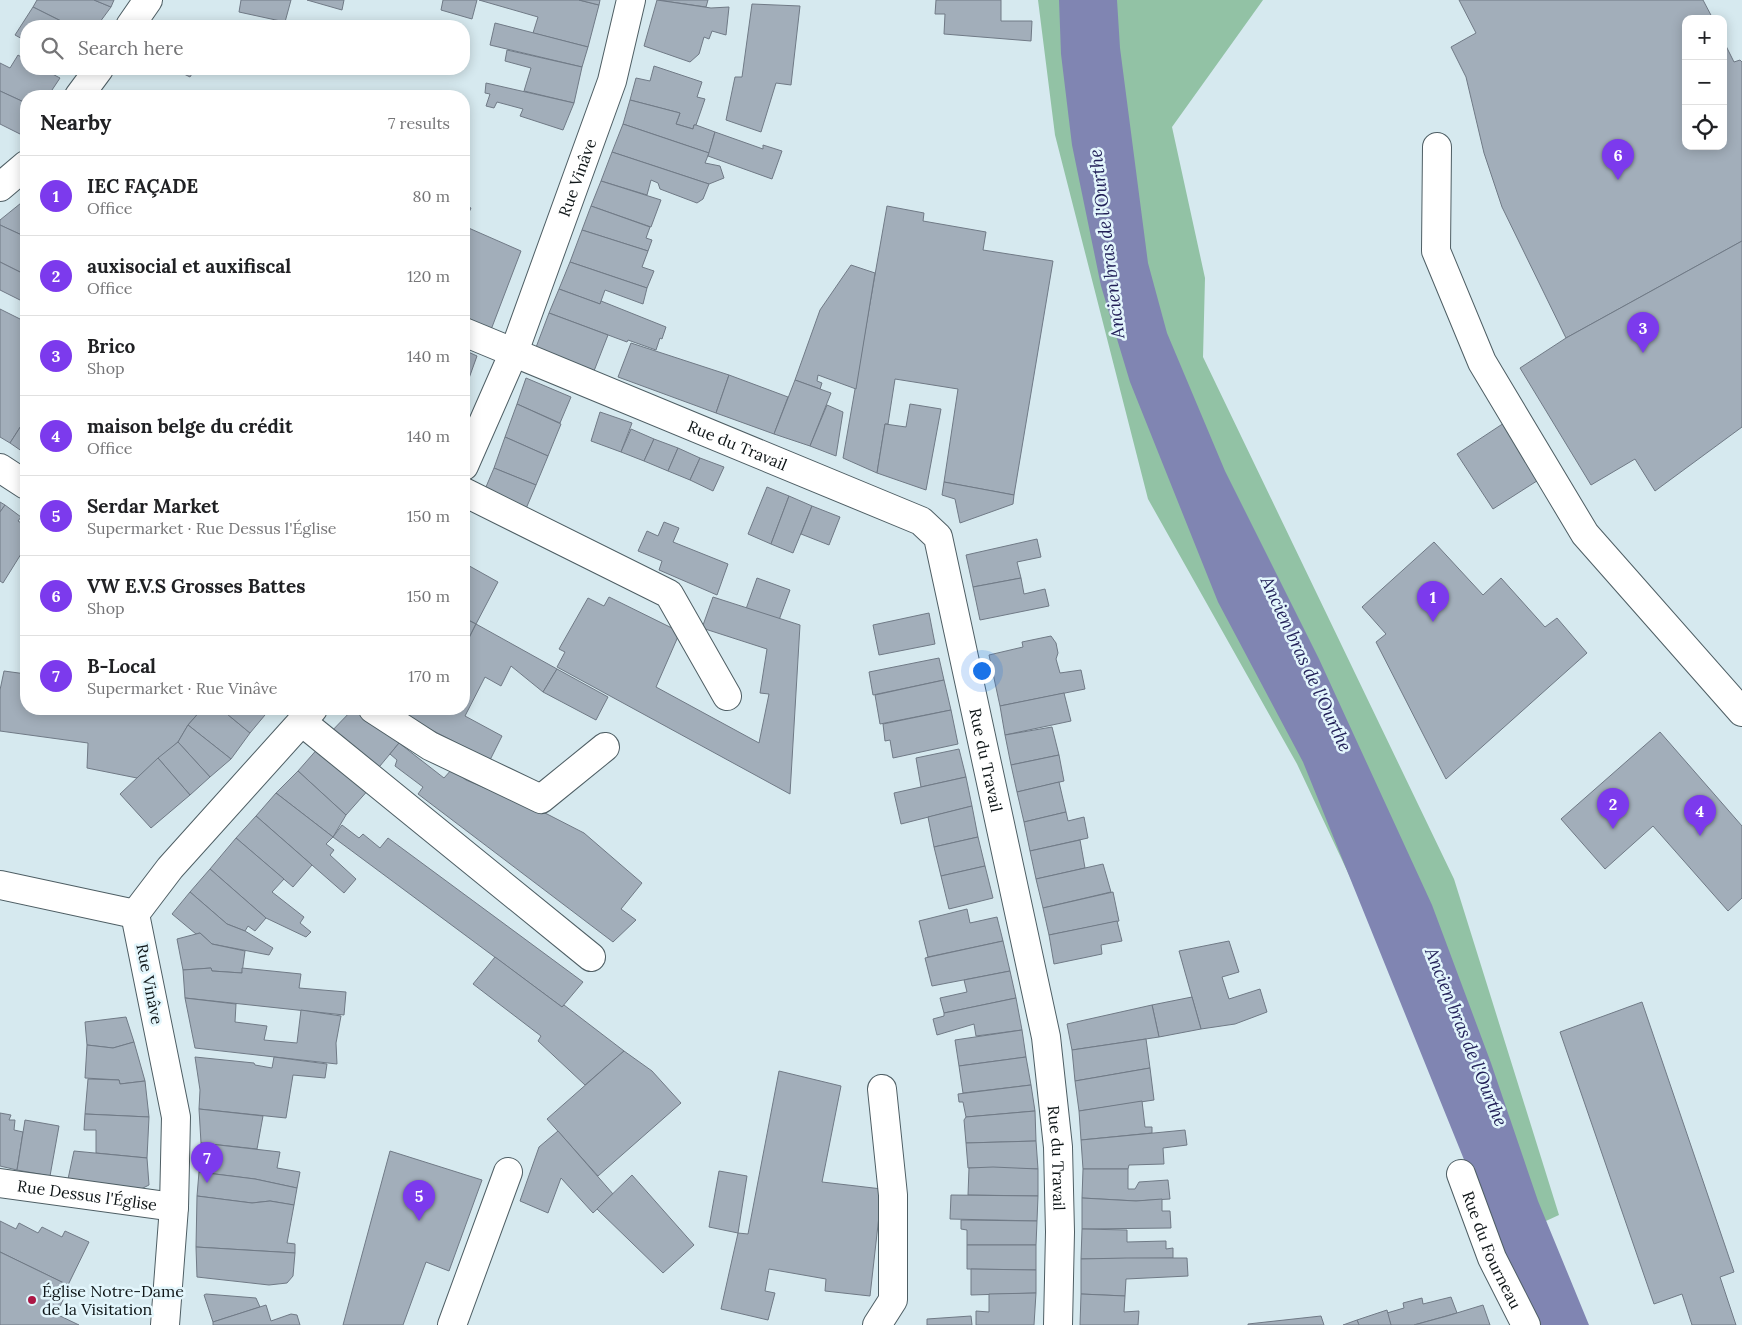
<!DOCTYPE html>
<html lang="en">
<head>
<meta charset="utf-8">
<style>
  :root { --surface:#fff; --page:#f6f6f6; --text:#202124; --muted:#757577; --line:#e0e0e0; --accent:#7c3aed }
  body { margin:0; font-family:Lora,serif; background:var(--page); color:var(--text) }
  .controls { position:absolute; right:15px; top:15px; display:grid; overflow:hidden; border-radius:10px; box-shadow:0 2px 12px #0003 }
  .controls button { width:45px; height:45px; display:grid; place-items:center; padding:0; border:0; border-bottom:1px solid var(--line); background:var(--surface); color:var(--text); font:25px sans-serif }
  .you { position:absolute; left:981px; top:670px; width:18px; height:18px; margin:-12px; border:4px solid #fff; border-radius:50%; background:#1a73e8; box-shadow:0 0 0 8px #1a73e833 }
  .badge { display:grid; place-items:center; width:32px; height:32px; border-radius:50%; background:var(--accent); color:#fff; font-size:16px; font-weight:700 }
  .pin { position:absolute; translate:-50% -41px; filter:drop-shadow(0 1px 2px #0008) }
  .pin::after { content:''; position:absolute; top:26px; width:18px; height:15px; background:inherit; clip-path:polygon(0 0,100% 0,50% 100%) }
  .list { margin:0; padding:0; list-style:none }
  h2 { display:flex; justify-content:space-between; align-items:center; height:65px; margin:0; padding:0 20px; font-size:21px }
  h2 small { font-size:16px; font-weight:400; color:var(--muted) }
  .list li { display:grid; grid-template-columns:32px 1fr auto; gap:15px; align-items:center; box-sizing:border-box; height:80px; padding:0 20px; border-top:1px solid var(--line) }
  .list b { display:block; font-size:19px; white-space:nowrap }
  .list p { margin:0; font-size:16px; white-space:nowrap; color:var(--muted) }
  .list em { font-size:16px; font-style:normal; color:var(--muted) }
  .icon { flex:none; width:28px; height:28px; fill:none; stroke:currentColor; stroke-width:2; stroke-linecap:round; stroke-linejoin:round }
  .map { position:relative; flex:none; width:1742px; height:1325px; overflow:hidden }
  .search { position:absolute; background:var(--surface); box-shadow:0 2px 12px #0003; left:20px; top:20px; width:450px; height:55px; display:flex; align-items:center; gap:12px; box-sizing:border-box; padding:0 18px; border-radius:20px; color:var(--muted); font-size:19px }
  .panel { position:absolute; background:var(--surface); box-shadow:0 2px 12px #0003; left:20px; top:90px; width:450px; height:625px; border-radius:20px }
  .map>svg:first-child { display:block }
</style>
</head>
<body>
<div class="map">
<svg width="1742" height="1325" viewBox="0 0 1742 1325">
  <rect width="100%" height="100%" fill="#d6e9ef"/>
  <path fill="#92c2a5" d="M1038,0H1263L1172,127L1205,278L1203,357L1454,879L1559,1215L1509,1238L1380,941L1297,764L1148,499L1055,135Z"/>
  <path fill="#8085b2" d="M1059,0H1117L1120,48L1148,263L1167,333L1225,471L1319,659L1432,905L1491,1063L1538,1201L1589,1325H1531L1303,762L1218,602L1130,382L1101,286L1072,145L1061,54Z"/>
  <g fill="#a2aeba" stroke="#707a86">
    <path d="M37,0H94L111,7L97,26H71L33,7Z"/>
    <path d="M94,0H114L111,7Z"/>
    <path d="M241,0H291L285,22L239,12Z"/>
    <path d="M307,0H344L342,10Z"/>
    <path d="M443,0H477L472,19L441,10Z"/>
    <path d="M479,0H579L599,5L588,47L533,33L538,17Z"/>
    <path d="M579,0H600L599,5Z"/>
    <path d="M657,0H708L706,7Z"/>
    <path d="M657,0L711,8L729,7L726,35L712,31L709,39L704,37L699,54L690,62L644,46Z"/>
    <path d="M936,0H1001V21H1032L1031,41L944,34L945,14H935Z"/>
    <path d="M1459,0H1703L1713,19H1686V146H1723V40L1734,62L1740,60L1742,62V241L1566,338L1502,207L1484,153L1466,77L1451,47L1476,33Z"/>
    <path d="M752,4L800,6L791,85L776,83L761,132L726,120L735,77H742Z"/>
    <path d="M33,7L71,26H26V41L15,35Z"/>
    <path d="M166,21L176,26H163Z"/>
    <path d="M495,23L588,47L582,67L490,45Z"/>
    <path d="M507,50L582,67L574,103L524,91L531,68L505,61Z"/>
    <path d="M18,55L26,60V69H43L60,78L48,96H26V103L0,91V63L10,68Z"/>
    <path d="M654,66L702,82L697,97L705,99L696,125H694L693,129L676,124L680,113L630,100L636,78L650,81Z"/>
    <path d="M174,69H195L190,77Z"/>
    <path d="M486,83L574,103L563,130L520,116L523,109L497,102L494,108L486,106L490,94L485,93Z"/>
    <path d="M0,91L26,103V126L20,134L0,124Z"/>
    <path d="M116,91L123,96H113Z"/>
    <path d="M630,100L680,113L676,124L693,129L694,125H696L715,132L709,153L623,124Z"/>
    <path d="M623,124L709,153L705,163L720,166L724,178L709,184L612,152Z"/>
    <path d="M715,132L763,149V145L782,151L772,179L708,156Z"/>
    <path d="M612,152L709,184L703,199L697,203L660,189L658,183L651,180L647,195L601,181Z"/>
    <path d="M601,181L661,200L651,227L591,206Z"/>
    <path d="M26,199V237L0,225V220Z"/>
    <path d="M464,205L471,208L464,223Z"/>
    <path d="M591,206L650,227L646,238L652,240L648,251L582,230Z"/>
    <path d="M887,206L924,213L923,221L986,232L983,250L1053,261L1014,495L944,482L958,389L895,379L888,424H885L877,473L843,458Z"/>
    <path d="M0,225L26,237V275L0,262Z"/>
    <path d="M464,226L521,251L489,335L464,325Z"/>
    <path d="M582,230L648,251L642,267L654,271L647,288L570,262Z"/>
    <path d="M1742,241V427L1655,491L1635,459L1591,485L1520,368L1566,338Z"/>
    <path d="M0,262L26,275V303L0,290Z"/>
    <path d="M570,262L647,288L643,304L605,290L600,304L559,289Z"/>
    <path d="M851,265L875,273L856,389L818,375L817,381L822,383L820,389L795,380L820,310Z"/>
    <path d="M559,289L600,304L601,301L666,327L662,339L660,338L656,350L628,340L627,342L549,313Z"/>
    <path d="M0,309L26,322V418L10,443L0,437Z"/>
    <path d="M549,313L608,335L594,371L535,350Z"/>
    <path d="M631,343L729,375L716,413L618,377Z"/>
    <path d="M464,350L477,356L468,381L464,380Z"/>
    <path d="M729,375L788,397L774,434L716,413Z"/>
    <path d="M526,378L571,397L560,423L517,404Z"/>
    <path d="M464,380L468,381L464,394Z"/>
    <path d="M795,380L831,393L810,446L774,434Z"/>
    <path d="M517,404L561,424L548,456L505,437Z"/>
    <path d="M910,404L941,409L926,490L877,473L885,424L906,427Z"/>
    <path d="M827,405L843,412L836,456L810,446Z"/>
    <path d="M600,412L632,423L621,452L591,441Z"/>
    <path d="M26,418V454L10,443Z"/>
    <path d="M1504,423L1540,479L1493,509L1457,454Z"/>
    <path d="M631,429L654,439L644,461L621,452Z"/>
    <path d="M505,437L548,456L536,485L494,468Z"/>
    <path d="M654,439L678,448L668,471L644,461Z"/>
    <path d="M678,448L700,458L690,480L668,471Z"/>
    <path d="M700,458L724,467L713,491L690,480Z"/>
    <path d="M494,468L536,485L525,511L483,494Z"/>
    <path d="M944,482L1014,495L1013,504L960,523L955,499L942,495Z"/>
    <path d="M767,487L789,496L771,544L748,534Z"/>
    <path d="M789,496L812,506L793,553L771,544Z"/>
    <path d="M0,502L5,505L0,512Z"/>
    <path d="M5,505L21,517L18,521L26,526V546L3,583L0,581V512Z"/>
    <path d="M812,506L840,517L829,545L801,534Z"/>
    <path d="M664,522L679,528L673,542L728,564L717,595L659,570L662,561L638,551L647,531L658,536Z"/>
    <path d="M1037,539L1041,557L1017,562L1021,578L973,587L966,555Z"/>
    <path d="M1434,542L1483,595L1501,578L1545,627L1557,618L1587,653L1446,779L1376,642L1386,634L1362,607Z"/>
    <path d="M464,563L498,582L476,624L464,618Z"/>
    <path d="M757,578L790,590L779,620L746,609Z"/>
    <path d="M1021,578L1024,594L1045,589L1049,606L980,620L973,587Z"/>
    <path d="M609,597L680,632L656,687L759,743L769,694L760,693L767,649L702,628L713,597L800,625L790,794L557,667L565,652L559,649L588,598L604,606Z"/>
    <path d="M929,613L935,644L879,655L873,625Z"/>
    <path d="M464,618L476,624L464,648Z"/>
    <path d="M476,624L557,669L543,692L511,666L501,686L485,677L465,716L502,736L490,760L391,709H464V648Z"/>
    <path d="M1051,636L1056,643L1058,653L1056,659L1060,673L1081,670L1085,689L1000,706L989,655L1023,647L1022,642Z"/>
    <path d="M939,658L944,680L873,695L869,672Z"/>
    <path d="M557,669L608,697L596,720L543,692Z"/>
    <path d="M4,671L26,674V709H202L188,725L178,742L137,778L87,768L88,743L0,731V690Z"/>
    <path d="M944,680L951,710L880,724L875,695Z"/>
    <path d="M1064,693L1071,721L1005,735L1000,706Z"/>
    <path d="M202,709H221L250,733L231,759L188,725Z"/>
    <path d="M221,709H270L250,733Z"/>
    <path d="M353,709H357L399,743L375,772L328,735Z"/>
    <path d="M951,710L958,744L893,758L890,740L885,741L883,724Z"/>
    <path d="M188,725L231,759L210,777L178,742Z"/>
    <path d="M1052,727L1059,755L1011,765L1005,735Z"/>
    <path d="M1660,732L1742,826V898L1728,911L1653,826L1605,869L1561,819Z"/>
    <path d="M178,742L210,777L190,795L158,758Z"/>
    <path d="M399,743L444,778L452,769L466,780L545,813L584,833L642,883L621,909L636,920L613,942L418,794L423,787L395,766L397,760L390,754Z"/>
    <path d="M320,746L370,788L346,815L298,771Z"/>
    <path d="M959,749L966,777L921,787L916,758Z"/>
    <path d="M1059,755L1064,781L1017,792L1011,765Z"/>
    <path d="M158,758L190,795L151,828L120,794Z"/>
    <path d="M298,771L346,815L333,837L276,793Z"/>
    <path d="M966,777L972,806L901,824L894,793Z"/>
    <path d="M1059,782L1066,812L1024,822L1017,792Z"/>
    <path d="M276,793L333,837L326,844L334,850L330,855L356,879L344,893L256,816Z"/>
    <path d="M972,806L978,837L934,847L928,817Z"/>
    <path d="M1066,812L1068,821L1084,817L1088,838L1030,851L1024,822Z"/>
    <path d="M256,816L312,865L293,887L236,838Z"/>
    <path d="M342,825L359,838L363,834L380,848L388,838L583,982L562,1007L333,837Z"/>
    <path d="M978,837L985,866L941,876L934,847Z"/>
    <path d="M236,838L284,879L272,892L304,917L300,923L311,932L306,937L266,918L210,869Z"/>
    <path d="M1080,840L1085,868L1036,879L1030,851Z"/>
    <path d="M1103,864L1111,892L1043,908L1036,879Z"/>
    <path d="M985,866L993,898L949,909L941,876Z"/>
    <path d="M210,869L266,918L255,931L248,926L245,931L227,924L190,892Z"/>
    <path d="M190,892L227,924L245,931L273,948L269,955L212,944L200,933L196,934L172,914Z"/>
    <path d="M1113,892L1119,921L1049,935L1043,908Z"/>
    <path d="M967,909L970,923L997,917L1003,941L928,957L919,921Z"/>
    <path d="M1117,921L1122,941L1101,945L1102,954L1054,964L1049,935Z"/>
    <path d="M200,933L212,944L245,951L242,973L212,971L211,968L183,970L177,939Z"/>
    <path d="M1003,941L1010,971L932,986L925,958Z"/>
    <path d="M1229,941L1239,972L1222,977L1229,999L1260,989L1267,1012L1235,1024L1201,1029L1179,951Z"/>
    <path d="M495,957L562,1007L564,1005L624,1051L585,1085L538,1041L541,1036L473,984Z"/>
    <path d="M211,968L212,971L242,973V968L301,974L299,988L346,992L344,1015L185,998L183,970Z"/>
    <path d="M1010,971L1016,998L944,1013L940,998L967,992L964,980Z"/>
    <path d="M1192,997L1201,1029L1159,1037L1152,1005Z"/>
    <path d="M185,998L236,1004L235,1022L267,1026L264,1040L297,1043L301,1010L341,1016L336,1043L337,1064L195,1048Z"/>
    <path d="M1016,998L1022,1030L976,1036L974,1024L937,1035L933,1019L944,1016V1013Z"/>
    <path d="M1642,1002L1734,1272L1720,1277L1736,1325H1692L1682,1294L1654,1304L1560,1032Z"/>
    <path d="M1152,1005L1159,1037L1072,1050L1067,1024Z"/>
    <path d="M126,1017L134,1042L113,1048L87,1045L85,1022Z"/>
    <path d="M1022,1030L1026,1057L959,1066L955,1040Z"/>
    <path d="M1146,1039L1150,1068L1075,1081L1072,1050Z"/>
    <path d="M134,1042L145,1081L120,1084L119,1080L85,1078L87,1045L113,1048Z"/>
    <path d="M624,1051L652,1071L681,1103L598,1176L547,1119Z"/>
    <path d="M195,1057L254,1063L255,1065L272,1068L274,1057L327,1064L325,1078L293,1075L286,1118L199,1109L200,1090Z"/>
    <path d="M1026,1057L1031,1085L963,1093L959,1066Z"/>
    <path d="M1150,1068L1154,1100L1079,1111L1075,1081Z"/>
    <path d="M779,1071L841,1086L822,1182L882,1189L870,1296L825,1291L826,1279L769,1269L765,1291L775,1293L768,1320L721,1309L738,1233L748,1234Z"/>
    <path d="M88,1079L119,1080L120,1084L145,1081L149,1117L85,1114Z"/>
    <path d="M1031,1085L1035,1111L966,1117L963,1102H959L958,1094Z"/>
    <path d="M1142,1101L1145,1127H1152V1133L1081,1140L1079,1111Z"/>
    <path d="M199,1109L263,1116L257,1149L201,1143Z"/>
    <path d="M1035,1111L1036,1141L966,1143L964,1120L966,1117Z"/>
    <path d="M0,1113L11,1115L9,1120H15L14,1130L23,1132L17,1170L0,1166Z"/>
    <path d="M85,1114L149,1117L147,1158L96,1153V1130H84Z"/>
    <path d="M25,1120L59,1126L50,1176L17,1170Z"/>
    <path d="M1185,1130L1187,1145L1163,1148L1164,1164L1129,1165L1128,1169H1083L1081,1140Z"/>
    <path d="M558,1131L613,1194L593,1213L561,1178L548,1213L520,1201L539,1147Z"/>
    <path d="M1036,1141L1038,1169L968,1168L966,1143Z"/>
    <path d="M201,1143L280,1152L277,1168L300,1172L297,1188L255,1179L199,1172Z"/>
    <path d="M74,1151L147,1158L149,1185L137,1191L68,1179Z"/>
    <path d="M390,1151L482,1180L449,1271L426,1262L403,1325H343Z"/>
    <path d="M993,1167L1038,1169V1196L968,1195L969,1168Z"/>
    <path d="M1083,1169H1128V1189H1135L1139,1182L1168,1180L1170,1199L1136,1201L1082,1198Z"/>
    <path d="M719,1171L747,1176L738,1233L709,1227Z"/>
    <path d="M199,1172L255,1179L297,1188L294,1205L270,1201L252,1203L197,1196Z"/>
    <path d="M632,1175L694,1245L663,1273L597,1209Z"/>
    <path d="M951,1195L1038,1196L1037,1221L950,1219Z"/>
    <path d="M197,1196L252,1203L270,1201L294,1205L287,1243L295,1244V1253L196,1247Z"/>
    <path d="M1082,1198L1136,1201L1162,1199V1211H1170L1171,1228L1082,1229Z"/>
    <path d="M961,1220L1037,1221L1036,1245H967V1230L961,1229Z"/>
    <path d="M0,1221L16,1229L19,1223L38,1233L42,1227L62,1237L65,1231L89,1242L68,1285L0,1252Z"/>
    <path d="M1082,1229L1127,1230V1242L1166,1241V1249L1173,1248V1258L1081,1259Z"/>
    <path d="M967,1245H1036V1270L967,1269Z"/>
    <path d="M196,1247L295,1253L293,1276L287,1283L269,1285L197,1277Z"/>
    <path d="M0,1252L70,1286L56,1314L79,1325H0Z"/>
    <path d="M1126,1258H1187L1188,1276L1126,1279L1125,1296L1081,1294V1259Z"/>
    <path d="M971,1269L1036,1270V1293L971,1295Z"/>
    <path d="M1036,1293L1034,1325H976V1311L989,1312V1294Z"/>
    <path d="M206,1294L256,1298L260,1307L213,1322L204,1295Z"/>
    <path d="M1081,1294L1125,1296L1124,1312L1139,1311L1138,1325H1080Z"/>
    <path d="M1451,1297L1457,1313L1414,1325H1391L1387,1313L1404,1308L1403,1303L1422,1298L1423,1304Z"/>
    <path d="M266,1305L271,1321L291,1314L297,1315L300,1325H213V1322Z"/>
    <path d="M1483,1305L1490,1325H1414L1447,1316Z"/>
    <path d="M1387,1310L1391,1325H1359L1357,1320Z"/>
    <path d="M971,1316L972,1325H927V1319Z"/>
    <path d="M1321,1316L1324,1325H1248V1324Z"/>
    <path d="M1357,1320L1359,1325H1343Z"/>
  </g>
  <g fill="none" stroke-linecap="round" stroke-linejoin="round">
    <g stroke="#4e5e64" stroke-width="30">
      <g id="minor">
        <path d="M130,26L148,0"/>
        <path d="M79,96L99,69"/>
        <path d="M1437,147L1436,251L1482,362L1585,534L1742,712"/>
        <path d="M0,187L26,165"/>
        <path id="s1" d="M464,332L921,521L938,537L1046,1037L1058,1147L1060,1232L1058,1325"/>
        <path id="s2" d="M464,466L514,352L612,81L631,0"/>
        <path d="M0,468L26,485"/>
        <path d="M464,492L669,594L727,696"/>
        <path d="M373,709L430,746L541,799L605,747"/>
        <path d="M302,722L591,957"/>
        <path d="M0,885L135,914"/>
        <path id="s3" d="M1461,1174L1492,1258L1526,1325"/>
        <path id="s4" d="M0,1183L174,1207"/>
        <path d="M165,1325L174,1207L176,1117L135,914L170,868L313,709"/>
        <path d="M452,1325L508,1172"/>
        <path d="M877,1325L893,1300V1195L882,1089"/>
      </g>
    </g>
    <use href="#minor" stroke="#fff" stroke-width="28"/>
  </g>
  <circle fill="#ac1745" stroke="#e3f6fc" stroke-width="2" cx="32" cy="1300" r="5"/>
  <g text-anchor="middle" stroke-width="5" stroke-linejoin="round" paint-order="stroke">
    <g font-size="16" fill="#0f1618" stroke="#e3f6fc">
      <text dy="6" stroke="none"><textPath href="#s2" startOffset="310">Rue Vinâve</textPath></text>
      <text dy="6" stroke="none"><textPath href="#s1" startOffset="296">Rue du Travail</textPath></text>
      <text dy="6" stroke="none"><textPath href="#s1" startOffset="746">Rue du Travail</textPath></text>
      <text transform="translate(150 984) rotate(79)" y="6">Rue Vinâve</text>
      <text dy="6" stroke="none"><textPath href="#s1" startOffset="1151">Rue du Travail</textPath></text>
      <text dy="6" stroke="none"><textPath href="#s4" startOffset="88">Rue Dessus l'Église</textPath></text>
      <text dy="6" stroke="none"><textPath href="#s3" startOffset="82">Rue du Fourneau</textPath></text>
    </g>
    <g font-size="16" fill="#0f1618" stroke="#e3f6fc" text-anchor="start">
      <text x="42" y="1297">Église Notre-Dame<tspan x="42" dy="18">de la Visitation</tspan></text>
    </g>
    <g font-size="18" font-style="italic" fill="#222058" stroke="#e3f6fc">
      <text transform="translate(1107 244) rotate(-97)" y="6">Ancien bras de l'Ourthe</text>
      <text transform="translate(1306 664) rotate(65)" y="6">Ancien bras de l'Ourthe</text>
      <text transform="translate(1466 1037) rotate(68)" y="6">Ancien bras de l'Ourthe</text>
    </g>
  </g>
</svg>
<div class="controls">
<button>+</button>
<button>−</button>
<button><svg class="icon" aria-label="locate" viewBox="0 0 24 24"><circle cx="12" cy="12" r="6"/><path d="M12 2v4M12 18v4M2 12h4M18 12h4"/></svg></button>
</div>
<div class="you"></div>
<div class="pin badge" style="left:1433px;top:622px">1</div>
<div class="pin badge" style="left:1613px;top:829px">2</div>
<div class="pin badge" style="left:1643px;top:353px">3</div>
<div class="pin badge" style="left:1700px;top:836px">4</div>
<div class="pin badge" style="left:419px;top:1221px">5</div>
<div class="pin badge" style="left:1618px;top:180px">6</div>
<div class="pin badge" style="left:207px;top:1183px">7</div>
<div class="search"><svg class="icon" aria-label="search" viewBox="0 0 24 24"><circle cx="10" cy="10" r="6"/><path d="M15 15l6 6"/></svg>Search here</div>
<section class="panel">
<h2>Nearby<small>7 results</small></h2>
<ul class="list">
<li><span class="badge">1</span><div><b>IEC FAÇADE</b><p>Office</p></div><em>80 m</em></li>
<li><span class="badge">2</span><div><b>auxisocial et auxifiscal</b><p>Office</p></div><em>120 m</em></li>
<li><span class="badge">3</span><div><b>Brico</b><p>Shop</p></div><em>140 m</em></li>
<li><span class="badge">4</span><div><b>maison belge du crédit</b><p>Office</p></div><em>140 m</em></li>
<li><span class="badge">5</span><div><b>Serdar Market</b><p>Supermarket · Rue Dessus l'Église</p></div><em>150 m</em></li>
<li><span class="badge">6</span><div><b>VW E.V.S Grosses Battes</b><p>Shop</p></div><em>150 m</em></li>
<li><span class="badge">7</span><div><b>B-Local</b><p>Supermarket · Rue Vinâve</p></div><em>170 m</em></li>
</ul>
</section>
</div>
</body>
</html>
